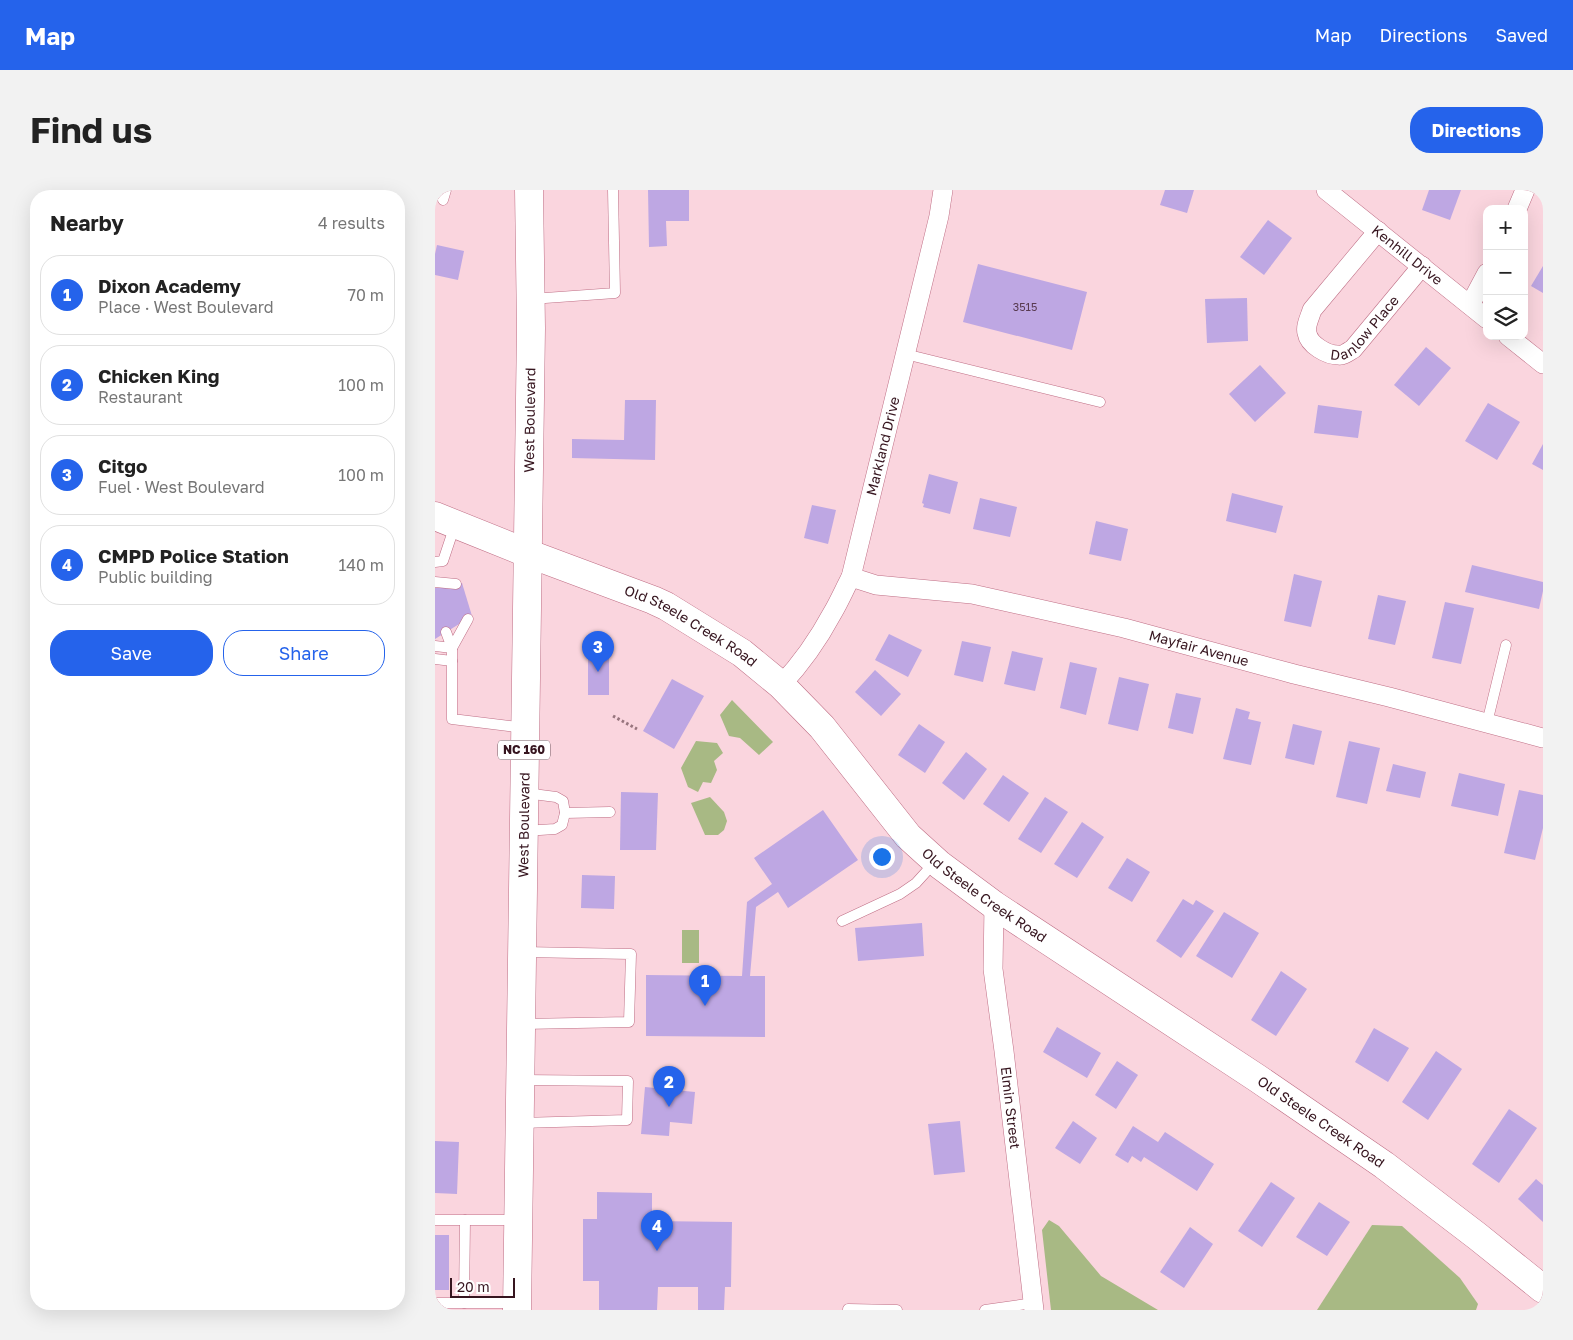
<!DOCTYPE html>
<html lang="en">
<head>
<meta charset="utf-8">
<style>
  :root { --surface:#fff; --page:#f2f2f2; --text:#222; --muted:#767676; --line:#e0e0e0; --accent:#2563eb }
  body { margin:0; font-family:"Golos Text",sans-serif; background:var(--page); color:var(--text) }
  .controls { position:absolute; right:15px; top:15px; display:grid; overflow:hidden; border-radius:10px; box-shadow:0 5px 20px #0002 }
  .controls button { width:45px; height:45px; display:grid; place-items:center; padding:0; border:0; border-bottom:1px solid var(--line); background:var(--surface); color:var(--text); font:25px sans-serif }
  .scale { position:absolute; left:15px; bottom:12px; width:65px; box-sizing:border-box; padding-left:5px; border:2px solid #36151f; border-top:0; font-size:14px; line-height:18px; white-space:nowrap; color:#36151f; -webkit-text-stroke:4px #fff; paint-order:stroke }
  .you { position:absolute; left:446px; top:666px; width:18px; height:18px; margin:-12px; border:4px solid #fff; border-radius:50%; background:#1a73e8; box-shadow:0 0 0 8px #1a73e833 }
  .badge { display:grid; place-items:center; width:32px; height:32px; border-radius:50%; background:var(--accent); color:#fff; font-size:16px; font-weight:700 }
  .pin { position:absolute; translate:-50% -41px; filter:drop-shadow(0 1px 2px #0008) }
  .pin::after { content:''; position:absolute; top:26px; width:18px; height:15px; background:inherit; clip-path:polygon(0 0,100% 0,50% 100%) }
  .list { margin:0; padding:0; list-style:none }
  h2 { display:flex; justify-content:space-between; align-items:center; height:65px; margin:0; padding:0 20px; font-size:21px }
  h2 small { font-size:16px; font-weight:400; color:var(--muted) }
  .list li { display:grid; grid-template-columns:32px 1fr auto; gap:15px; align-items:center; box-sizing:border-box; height:80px; margin:0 10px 10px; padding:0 10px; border:1px solid var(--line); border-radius:20px }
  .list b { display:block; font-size:19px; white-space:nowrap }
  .list p { margin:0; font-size:16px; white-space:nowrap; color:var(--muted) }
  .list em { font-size:16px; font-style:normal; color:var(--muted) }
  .actions { display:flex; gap:10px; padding:15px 20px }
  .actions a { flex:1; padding:11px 0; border:1px solid var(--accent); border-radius:20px; text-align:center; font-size:18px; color:var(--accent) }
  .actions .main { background:var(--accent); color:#fff }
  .icon { flex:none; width:28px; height:28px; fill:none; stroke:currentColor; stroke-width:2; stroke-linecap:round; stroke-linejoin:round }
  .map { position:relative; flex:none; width:1108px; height:1120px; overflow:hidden; border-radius:20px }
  header { display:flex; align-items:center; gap:30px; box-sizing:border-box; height:70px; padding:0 25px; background:var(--accent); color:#fff }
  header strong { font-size:24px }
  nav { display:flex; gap:28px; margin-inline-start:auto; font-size:18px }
  .intro { display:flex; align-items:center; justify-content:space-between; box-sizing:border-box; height:120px; padding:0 30px }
  h1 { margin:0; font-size:35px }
  .button { padding:12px 22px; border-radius:20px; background:var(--accent); color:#fff; font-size:18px; font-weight:700 }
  main { display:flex; gap:30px; padding:0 30px }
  aside { flex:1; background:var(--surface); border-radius:20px; box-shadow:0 5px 20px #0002 }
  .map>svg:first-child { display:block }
</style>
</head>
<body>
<header>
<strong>Map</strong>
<nav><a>Map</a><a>Directions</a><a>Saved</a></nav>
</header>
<div class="intro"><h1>Find us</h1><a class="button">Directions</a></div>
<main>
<aside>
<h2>Nearby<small>4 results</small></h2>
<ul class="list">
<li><span class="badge">1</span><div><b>Dixon Academy</b><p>Place · West Boulevard</p></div><em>70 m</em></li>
<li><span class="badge">2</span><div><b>Chicken King</b><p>Restaurant</p></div><em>100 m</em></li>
<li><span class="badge">3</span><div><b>Citgo</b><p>Fuel · West Boulevard</p></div><em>100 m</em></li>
<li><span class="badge">4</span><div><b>CMPD Police Station</b><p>Public building</p></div><em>140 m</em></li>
</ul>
<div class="actions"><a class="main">Save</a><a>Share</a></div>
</aside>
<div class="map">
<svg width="1108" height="1120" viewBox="0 0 1108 1120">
  <rect width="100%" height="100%" fill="#fad5de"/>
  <g fill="#a8b984">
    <path d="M297,510L338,552L324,565L305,548L294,546L285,525Z"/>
    <path d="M261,551L282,553L288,563L279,571L282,580L276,593L268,592L263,602L253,597L246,578Z"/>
    <path d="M275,607L289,622L292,631L289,640L283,645H270L256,613Z"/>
    <rect x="247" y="740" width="17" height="33"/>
    <path d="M614,1030L624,1036L666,1086L723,1120H616L607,1040Z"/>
    <path d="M937,1035L967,1036L1025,1088L1043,1114L1041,1120H882Z"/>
  </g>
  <g fill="#bea7e3">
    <path d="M213,0H254V31H231L232,56L214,57Z"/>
    <path d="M730,0H759L752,23L725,15Z"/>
    <path d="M994,0H1026L1015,30L987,20Z"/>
    <path d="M833,30L857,48L829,85L805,67Z"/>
    <path d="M2,55L29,61L23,90L0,85V64Z"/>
    <path d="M543,74L652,102L637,160L528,132Z"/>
    <path d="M1108,76V103L1096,96Z"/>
    <path d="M812,108L813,151L772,153L770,109Z"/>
    <path d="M991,157L1016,178L984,216L959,195Z"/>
    <path d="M825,175L851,203L820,232L794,204Z"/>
    <path d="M190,210H221L220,270L137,268V249L189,250Z"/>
    <path d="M1053,213L1085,232L1062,270L1030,251Z"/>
    <path d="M883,215L927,221L923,248L879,243Z"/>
    <path d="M1108,254V280L1097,274Z"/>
    <path d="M494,284L523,292L515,324L488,317L489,314L487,313Z"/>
    <path d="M797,303L848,316L841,343L791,331Z"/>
    <path d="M545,308L582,317L575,347L538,339Z"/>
    <path d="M377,315L401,320L393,354L369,348Z"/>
    <path d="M661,331L693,339L686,371L654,364Z"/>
    <path d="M1037,375L1108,392V401L1104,419L1030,402Z"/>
    <path d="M859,384L887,391L876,437L849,431Z"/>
    <path d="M27,393L37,426L0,449V398Z"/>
    <path d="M943,405L971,411L960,455L933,449Z"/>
    <path d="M1010,412L1039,418L1026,474L997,468Z"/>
    <path d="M454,444L487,460L473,487L440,470Z"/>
    <path d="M527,451L556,457L548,492L519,485Z"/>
    <rect x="153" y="459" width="21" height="46"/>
    <path d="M577,461L608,468L600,501L569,494Z"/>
    <path d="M635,472L662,478L651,525L625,518Z"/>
    <path d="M440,480L466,504L446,526L420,502Z"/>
    <path d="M684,487L714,494L703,541L673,534Z"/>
    <path d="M237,489L269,506L239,559L208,541Z"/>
    <path d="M741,503L766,508L758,544L733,538Z"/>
    <path d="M801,518L815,522L813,529L826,532L816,575L788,569Z"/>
    <path d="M484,534L510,552L490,583L463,565Z"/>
    <path d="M858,534L887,541L879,575L850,568Z"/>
    <path d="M914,551L945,558L932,614L901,607Z"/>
    <path d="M531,562L552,579L529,610L507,593Z"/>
    <path d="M958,574L991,582L985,608L951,601Z"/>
    <path d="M1024,583L1070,594L1063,626L1016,616Z"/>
    <path d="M568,585L594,603L574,632L548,614Z"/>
    <path d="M1084,600L1108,605V638L1100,670L1069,663Z"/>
    <path d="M186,602L223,603L221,660H185Z"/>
    <path d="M610,607L633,622L606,663L583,649Z"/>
    <path d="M388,620L423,670L353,718L343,702L321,717L315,786H330V847L211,846V785L307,786L312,712L337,694L319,668Z"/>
    <path d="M647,632L669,647L642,688L619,674Z"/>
    <path d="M692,668L715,682L697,712L673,698Z"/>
    <path d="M147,685L180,686L179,719L146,718Z"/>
    <path d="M748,709L758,715L761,710L779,721L746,768L721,751Z"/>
    <path d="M789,722L824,743L797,788L761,766Z"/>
    <path d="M487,733L489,766L423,771L420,738Z"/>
    <path d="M846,781L872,799L841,846L816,830Z"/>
    <path d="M622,837L666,863L652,888L608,862Z"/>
    <path d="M939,838L974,858L953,892L920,872Z"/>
    <path d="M1001,861L1027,879L993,930L967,912Z"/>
    <path d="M682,871L703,885L681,919L660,905Z"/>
    <path d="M210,897L260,902L257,934L235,932L234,946L206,944Z"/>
    <path d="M1074,919L1102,938L1064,993L1037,974Z"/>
    <path d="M525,931L530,982L499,985L493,934Z"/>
    <path d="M638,931L662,948L645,974L620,958Z"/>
    <path d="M698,936L723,952L730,942L779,974L762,1001L709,967L706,972L697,966L693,973L680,965Z"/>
    <path d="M0,951L24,952L22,1004L0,1003Z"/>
    <path d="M1101,989L1108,995V1032L1083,1009Z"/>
    <path d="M836,992L860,1008L827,1057L803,1041Z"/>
    <path d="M162,1002L217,1003V1031L297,1032L296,1097H290L289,1120H263V1097H223L222,1120H164V1091H148V1029H162Z"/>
    <path d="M884,1012L915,1032L892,1066L861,1047Z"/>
    <path d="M755,1037L778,1054L749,1098L725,1082Z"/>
    <rect x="0" y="1045" width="14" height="55"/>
  </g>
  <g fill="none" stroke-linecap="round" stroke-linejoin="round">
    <g stroke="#bf6e85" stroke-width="11">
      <g id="service">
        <path d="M8,10L11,0"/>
        <path d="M96,109L180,103L178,0"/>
        <path d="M470,164L665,212"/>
        <path d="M0,372L8,371L20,335"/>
        <path d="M0,392L21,394"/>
        <path d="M11,442L17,458V529L90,538"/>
        <path d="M0,456L17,458L33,429"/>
        <path d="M0,469L17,471"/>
        <path d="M1052,533L1071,455"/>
        <path d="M130,623L175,622"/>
        <path d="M89,641L120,639L127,635L130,623L128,611L121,607L90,603"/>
        <path d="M407,731L465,704L481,693L500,672"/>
        <path d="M88,834L194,832L196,764L88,762"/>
        <path d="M85,933L192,930L193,891L86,890"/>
        <path d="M0,1030H82"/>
        <path d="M0,1113H81"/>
        <path d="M29,1113L30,1030"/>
        <path d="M413,1119L462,1120"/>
        <path d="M550,1120L598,1113"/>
      </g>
    </g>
    <g stroke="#bf6e85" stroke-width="20">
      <g id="minor">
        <path id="s1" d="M891,0L1052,129"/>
        <path d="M1082,19L1090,0"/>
        <path id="s2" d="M943,41L877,120C875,127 870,136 872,143C874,155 892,165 903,165C908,166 913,162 918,159L987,76"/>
        <path d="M1035,115L1052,83"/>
        <path d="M1073,146L1108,174"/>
        <path id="s3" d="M416,387L441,395L537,404L689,438L859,484L954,507L1108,548"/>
        <path id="s4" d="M346,495C367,473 384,448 398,422C405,410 410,398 416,387L504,26L508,0"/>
        <path id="s5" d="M559,715L558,779L569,861L599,1120"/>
      </g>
    </g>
    <g stroke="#bf6e85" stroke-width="29">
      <g id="secondary">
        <path id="s6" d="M0,326L92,363L218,410L231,416L307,463L346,495L387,537L473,646L505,675L559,715L822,888L949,975L1042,1046L1108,1099"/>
      </g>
    </g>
    <g stroke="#bf6e85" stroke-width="29">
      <g id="primary">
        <path id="s7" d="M82,1120L96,138L94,0"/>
      </g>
    </g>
    <path stroke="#98757e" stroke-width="3" stroke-dasharray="2.5 2.5" stroke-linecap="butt" d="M178,526L202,539"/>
    <use href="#service" stroke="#fff" stroke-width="10"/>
    <use href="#minor" stroke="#fff" stroke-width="19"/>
    <use href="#secondary" stroke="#fff" stroke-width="28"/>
    <use href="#primary" stroke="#fff" stroke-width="28"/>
  </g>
  <g text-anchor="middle" stroke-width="4" stroke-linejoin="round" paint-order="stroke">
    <g font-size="11" fill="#583a50">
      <text x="590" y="121">3515</text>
    </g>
    <rect fill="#fff" stroke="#725b62" stroke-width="1" x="63" y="550.5" width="52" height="19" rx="4"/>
    <g font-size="12" font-weight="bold" fill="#36151f">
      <text x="89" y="564">NC 160</text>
    </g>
    <g font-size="14" fill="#36151f" stroke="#fff">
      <text dy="5" stroke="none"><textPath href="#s1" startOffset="104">Kenhill Drive</textPath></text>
      <text dy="5" stroke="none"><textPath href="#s2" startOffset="205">Danlow Place</textPath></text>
      <text dy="5" stroke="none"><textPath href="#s7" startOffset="890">West Boulevard</textPath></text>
      <text dy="5" stroke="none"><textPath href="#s4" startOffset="264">Markland Drive</textPath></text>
      <text dy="5" stroke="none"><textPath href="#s6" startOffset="279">Old Steele Creek Road</textPath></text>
      <text dy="5" stroke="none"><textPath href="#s3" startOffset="356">Mayfair Avenue</textPath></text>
      <text dy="5" stroke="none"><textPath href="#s7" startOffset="485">West Boulevard</textPath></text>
      <text dy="5" stroke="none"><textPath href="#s6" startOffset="682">Old Steele Creek Road</textPath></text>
      <text dy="5" stroke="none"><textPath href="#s5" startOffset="204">Elmin Street</textPath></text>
      <text dy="5" stroke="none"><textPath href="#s6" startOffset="1088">Old Steele Creek Road</textPath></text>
    </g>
  </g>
</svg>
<div class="controls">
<button>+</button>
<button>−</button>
<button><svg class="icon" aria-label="layers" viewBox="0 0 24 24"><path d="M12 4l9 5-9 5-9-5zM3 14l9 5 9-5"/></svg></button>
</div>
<div class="scale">20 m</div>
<div class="you"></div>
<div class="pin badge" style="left:270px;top:816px">1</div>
<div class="pin badge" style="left:234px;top:917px">2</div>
<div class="pin badge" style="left:163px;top:482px">3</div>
<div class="pin badge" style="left:222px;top:1061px">4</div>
</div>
</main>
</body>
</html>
